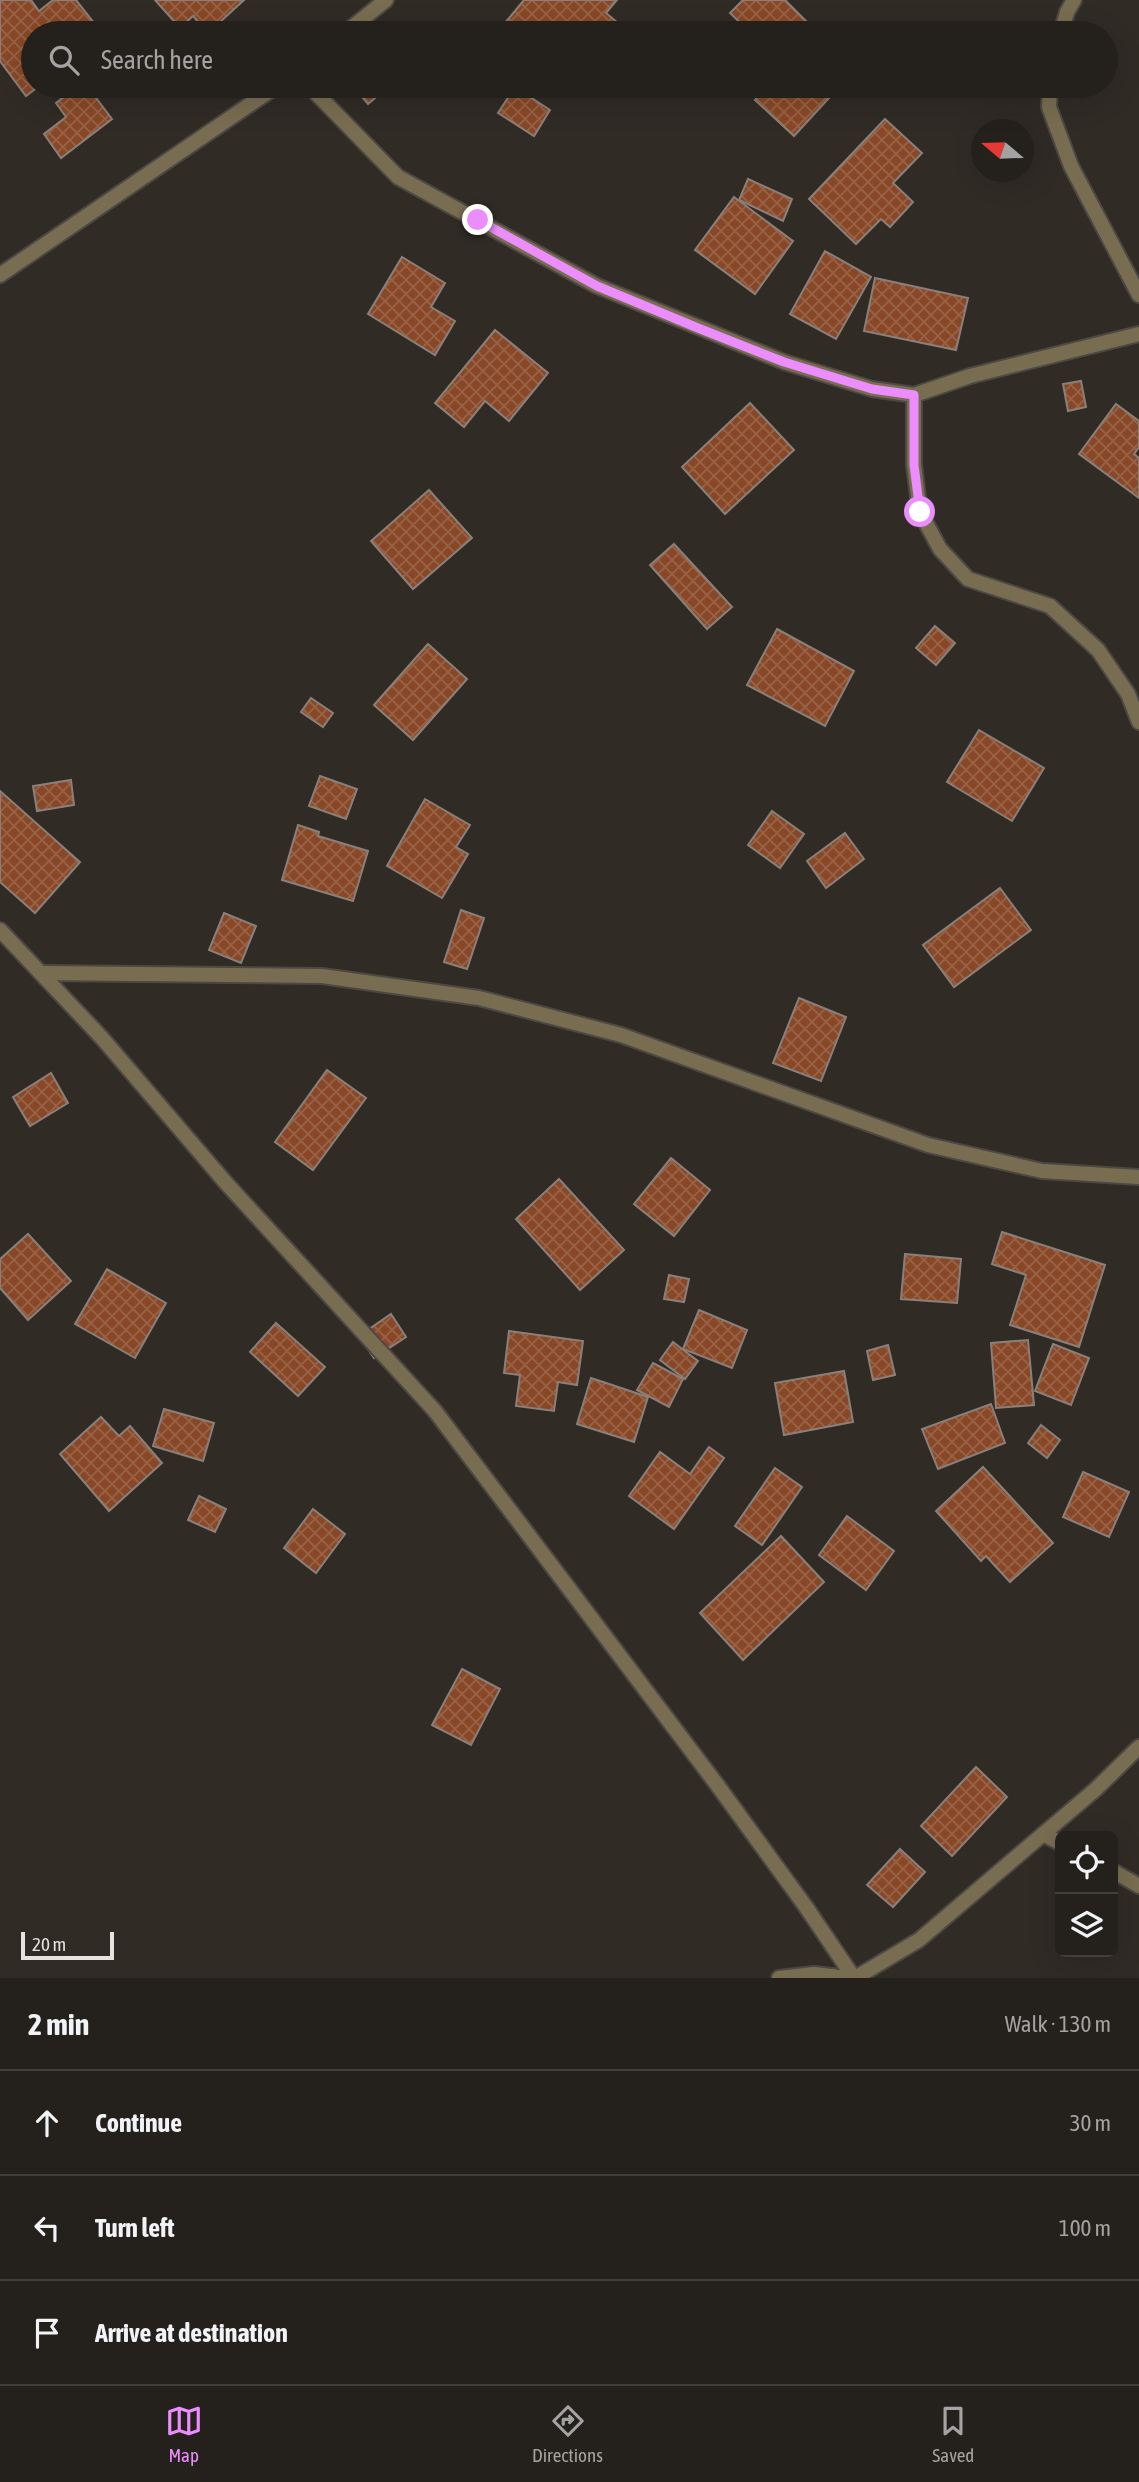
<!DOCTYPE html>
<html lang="en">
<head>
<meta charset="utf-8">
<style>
  :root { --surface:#24201c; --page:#302d29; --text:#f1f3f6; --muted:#a3a3a3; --line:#413e3b; --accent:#eb8dfc }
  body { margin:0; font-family:"Asap Condensed",sans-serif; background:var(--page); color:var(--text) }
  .controls { position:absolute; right:21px; bottom:21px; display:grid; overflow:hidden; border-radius:10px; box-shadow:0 7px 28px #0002 }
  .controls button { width:63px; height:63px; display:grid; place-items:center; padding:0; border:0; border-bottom:2px solid var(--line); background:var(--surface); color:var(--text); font:35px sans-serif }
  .compass { position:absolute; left:971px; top:119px; width:63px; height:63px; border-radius:50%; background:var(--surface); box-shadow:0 7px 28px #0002; rotate:289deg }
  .scale { position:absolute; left:21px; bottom:18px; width:93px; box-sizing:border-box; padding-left:7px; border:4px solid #e6e2de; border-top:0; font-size:19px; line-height:24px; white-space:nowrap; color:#e6e2de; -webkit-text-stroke:5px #302b25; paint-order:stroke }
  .stop { position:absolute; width:21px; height:21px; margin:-16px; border:5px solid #eb8dfc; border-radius:50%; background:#fff }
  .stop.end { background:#eb8dfc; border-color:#fff; box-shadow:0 2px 7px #0008 }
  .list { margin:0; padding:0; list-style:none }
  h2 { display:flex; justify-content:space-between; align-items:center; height:91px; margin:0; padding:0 28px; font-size:30px }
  h2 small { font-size:23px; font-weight:400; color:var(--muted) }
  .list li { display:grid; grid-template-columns:46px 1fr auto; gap:21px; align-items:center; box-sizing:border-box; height:105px; padding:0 28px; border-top:2px solid var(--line) }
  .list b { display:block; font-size:26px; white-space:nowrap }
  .list em { font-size:23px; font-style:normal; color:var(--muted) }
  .icon { flex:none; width:38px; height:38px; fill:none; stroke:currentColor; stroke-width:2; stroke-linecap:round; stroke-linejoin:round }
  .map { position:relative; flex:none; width:1139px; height:1978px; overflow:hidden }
  .search { position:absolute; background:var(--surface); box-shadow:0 7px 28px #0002; left:21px; right:21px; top:21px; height:77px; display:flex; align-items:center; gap:18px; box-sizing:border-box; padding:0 24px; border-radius:38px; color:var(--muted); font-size:26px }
  .sheet { height:406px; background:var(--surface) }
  nav { display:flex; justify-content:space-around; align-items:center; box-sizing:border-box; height:98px; border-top:2px solid var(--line); background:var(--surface); font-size:19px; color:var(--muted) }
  nav a { display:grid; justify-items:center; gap:4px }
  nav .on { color:var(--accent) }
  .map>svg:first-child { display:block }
</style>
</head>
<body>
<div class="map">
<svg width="1139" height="1978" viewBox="0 0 1139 1978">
  <defs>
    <pattern id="building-cross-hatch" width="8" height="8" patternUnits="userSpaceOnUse" patternTransform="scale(1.75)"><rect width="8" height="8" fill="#884827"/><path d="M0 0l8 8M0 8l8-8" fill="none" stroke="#996246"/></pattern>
  </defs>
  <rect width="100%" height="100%" fill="#302b25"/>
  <g fill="url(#building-cross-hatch)" stroke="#89807b" stroke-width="2">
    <path d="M0,0H31L39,11L53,0H76L102,33H33V86H39L26,96L0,61Z"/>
    <path d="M155,0H244L208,33L193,16L180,28Z"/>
    <path d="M524,0H617L606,13L630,33H505L500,29Z"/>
    <path d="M743,0H785L810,25L802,33H751L730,13Z"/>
    <path d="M78,86H87L112,119L61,158L44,134L66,117L56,103Z"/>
    <path d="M353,86H389L368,104Z"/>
    <path d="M768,86H840L794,136L755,100Z"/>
    <path d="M515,87L550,110L534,136L498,113Z"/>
    <path d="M885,119L922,153L893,183L913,202L890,227L881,219L856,244L809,199Z"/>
    <path d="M748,179L792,199L783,221L739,200Z"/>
    <path d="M734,197L793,241L755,294L695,250Z"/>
    <path d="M825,251L871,277L836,339L790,314Z"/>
    <path d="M402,257L445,283L431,307L455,321L435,355L368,314Z"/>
    <path d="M875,278L968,298L956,350L864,331Z"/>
    <path d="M495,330L548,373L509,421L485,401L464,427L435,403Z"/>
    <path d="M1081,381L1086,407L1068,411L1063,384Z"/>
    <path d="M750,403L794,450L725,514L682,467Z"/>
    <path d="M1116,404L1139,421V447L1134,454L1139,458V498L1079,454Z"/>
    <path d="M429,490L472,538L413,589L371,541Z"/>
    <path d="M674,544L732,607L707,629L650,565Z"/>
    <path d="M935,626L955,643L936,665L916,648Z"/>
    <path d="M777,629L854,671L825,726L747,685Z"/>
    <path d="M428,644L467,679L413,740L374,705Z"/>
    <path d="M311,698L333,713L323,727L301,712Z"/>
    <path d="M979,730L1044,768L1012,821L947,782Z"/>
    <path d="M320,776L357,789L346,819L309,806Z"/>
    <path d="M71,780L74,805L37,811L33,786Z"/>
    <path d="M0,791L80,862L35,913L0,882Z"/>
    <path d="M425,799L470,825L456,847L468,854L442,898L387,866Z"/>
    <path d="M772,811L804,834L780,868L748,845Z"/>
    <path d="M298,825L319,832L318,836L368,851L353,901L282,880Z"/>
    <path d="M845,833L864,859L826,888L807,861Z"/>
    <path d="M1000,888L1031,930L954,987L923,945Z"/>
    <path d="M461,910L484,918L467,969L444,962Z"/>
    <path d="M224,913L256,926L241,963L209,950Z"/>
    <path d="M799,998L846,1017L821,1081L773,1063Z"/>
    <path d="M327,1070L366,1098L313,1170L275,1142Z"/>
    <path d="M51,1073L68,1103L30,1126L13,1097Z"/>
    <path d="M671,1158L710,1190L674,1236L634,1204Z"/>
    <path d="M559,1179L624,1250L580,1290L516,1219Z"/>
    <path d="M1002,1232L1105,1265L1079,1347L1010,1325L1026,1275L992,1264Z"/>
    <path d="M28,1234L71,1281L28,1320L0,1288V1259Z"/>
    <path d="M905,1254L961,1259L957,1303L901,1299Z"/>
    <path d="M107,1269L166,1303L135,1358L75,1324Z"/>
    <path d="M669,1275L689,1279L684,1302L664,1299Z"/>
    <path d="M699,1310L747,1330L732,1368L683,1349Z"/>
    <path d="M391,1314L406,1337L374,1358L359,1336Z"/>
    <path d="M276,1323L325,1367L298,1396L250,1352Z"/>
    <path d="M509,1331L583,1341L577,1385L558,1382L554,1411L516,1406L520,1375L504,1373Z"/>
    <path d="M1028,1340L1034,1405L996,1408L991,1343Z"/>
    <path d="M673,1342L698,1361L685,1379L660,1360Z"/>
    <path d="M1053,1344L1089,1358L1071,1405L1035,1391Z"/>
    <path d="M888,1345L895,1375L873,1380L867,1351Z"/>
    <path d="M653,1363L683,1379L669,1407L637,1390Z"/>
    <path d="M844,1371L853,1422L784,1435L775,1383Z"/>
    <path d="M591,1378L648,1397L634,1442L577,1424Z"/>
    <path d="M991,1404L1005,1443L938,1469L922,1429Z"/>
    <path d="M164,1409L214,1423L203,1461L153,1446Z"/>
    <path d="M101,1417L119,1436L130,1426L162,1463L109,1511L60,1454Z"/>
    <path d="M1041,1425L1060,1440L1047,1458L1028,1443Z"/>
    <path d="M709,1447L724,1458L674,1529L629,1496L660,1452L690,1474Z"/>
    <path d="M983,1467L1053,1543L1010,1582L986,1556L981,1561L936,1511Z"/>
    <path d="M775,1468L802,1487L762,1545L735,1526Z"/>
    <path d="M1083,1472L1129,1492L1109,1537L1063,1517Z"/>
    <path d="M199,1496L226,1509L215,1532L188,1520Z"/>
    <path d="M313,1509L345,1534L316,1573L284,1548Z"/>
    <path d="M847,1516L894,1551L866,1590L819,1555Z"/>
    <path d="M781,1536L824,1582L743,1660L700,1613Z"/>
    <path d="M462,1669L500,1689L471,1745L432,1725Z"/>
    <path d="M976,1767L1007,1797L952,1856L921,1826Z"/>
    <path d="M900,1849L925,1872L893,1907L867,1885Z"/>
  </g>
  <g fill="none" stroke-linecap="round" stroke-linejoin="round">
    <g stroke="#4d4843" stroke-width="18">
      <g id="street">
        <path d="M345,33L386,0"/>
        <path d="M1061,33L1067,12L1074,0"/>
        <path d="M309,86L398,177L597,286L784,362L872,389L914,395L970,376L1139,334"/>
        <path d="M1050,86L1049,107L1071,166L1139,295"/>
        <path d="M0,275L277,86"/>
        <path d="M914,395V465L920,512L940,549L968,579L1050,606L1098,650L1128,694L1139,722"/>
        <path d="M0,930L102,1038L226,1183L435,1411L718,1786L806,1907L854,1978"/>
        <path d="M43,973L322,976L479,998L621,1035L928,1145L1042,1171L1139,1177"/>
        <path d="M1043,1834L1060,1843"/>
        <path d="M1113,1871L1139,1886"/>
        <path d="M779,1978L814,1974L848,1978"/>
        <path d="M855,1978L919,1940L1096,1789L1139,1747"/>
      </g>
    </g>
    <use href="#street" stroke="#786d50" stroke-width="14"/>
  </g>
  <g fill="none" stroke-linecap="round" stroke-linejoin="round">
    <path stroke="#eb8dfc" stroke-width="9" d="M478,220L597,286L698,328L784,362L872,389L914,395V465L920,512"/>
  </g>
</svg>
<div class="controls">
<button><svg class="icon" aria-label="locate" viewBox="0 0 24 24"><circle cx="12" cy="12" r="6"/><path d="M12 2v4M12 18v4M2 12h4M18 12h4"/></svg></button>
<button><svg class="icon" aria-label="layers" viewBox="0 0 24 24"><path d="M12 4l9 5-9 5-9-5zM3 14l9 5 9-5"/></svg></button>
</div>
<svg class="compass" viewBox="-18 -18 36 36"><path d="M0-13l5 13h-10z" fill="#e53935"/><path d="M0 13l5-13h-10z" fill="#a3a3a3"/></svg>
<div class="scale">20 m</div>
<div class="stop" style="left:920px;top:512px"></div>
<div class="stop end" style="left:478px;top:220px"></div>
<div class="search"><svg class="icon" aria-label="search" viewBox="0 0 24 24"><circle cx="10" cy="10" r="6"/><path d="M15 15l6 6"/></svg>Search here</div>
</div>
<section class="sheet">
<h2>2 min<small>Walk · 130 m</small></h2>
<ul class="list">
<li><svg class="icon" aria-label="ahead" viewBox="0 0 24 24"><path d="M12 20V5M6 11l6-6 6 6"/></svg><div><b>Continue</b></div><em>30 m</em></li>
<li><svg class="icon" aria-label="left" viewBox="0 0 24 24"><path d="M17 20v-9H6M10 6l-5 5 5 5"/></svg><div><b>Turn left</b></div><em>100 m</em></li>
<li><svg class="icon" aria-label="arrive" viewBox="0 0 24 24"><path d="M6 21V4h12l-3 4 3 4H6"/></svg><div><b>Arrive at destination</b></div></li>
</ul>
</section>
<nav>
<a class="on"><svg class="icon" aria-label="map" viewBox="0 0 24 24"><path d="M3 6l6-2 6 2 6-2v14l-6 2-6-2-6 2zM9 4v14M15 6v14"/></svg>Map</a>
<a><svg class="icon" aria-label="directions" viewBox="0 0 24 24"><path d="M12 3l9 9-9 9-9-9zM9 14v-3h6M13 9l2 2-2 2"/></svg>Directions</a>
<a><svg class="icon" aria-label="saved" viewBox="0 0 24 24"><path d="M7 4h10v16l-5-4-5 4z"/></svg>Saved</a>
</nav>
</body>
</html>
